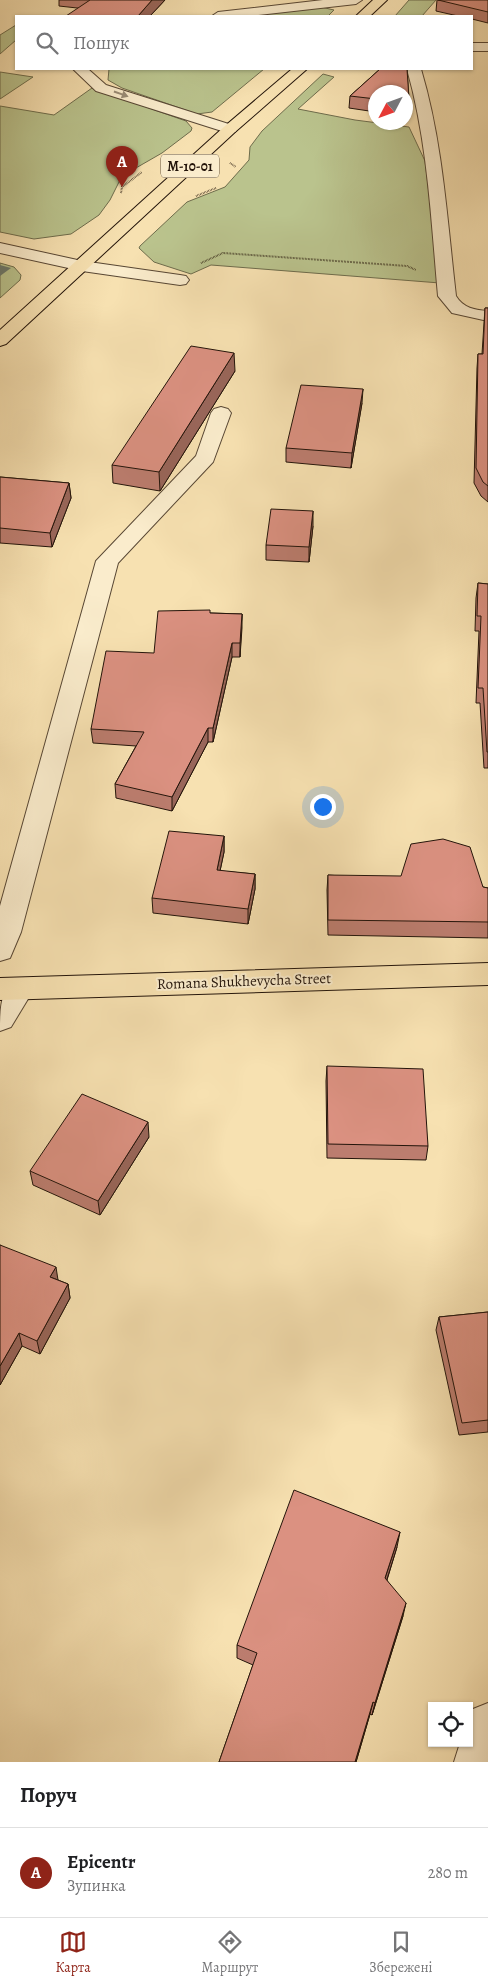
<!DOCTYPE html>
<html lang="uk">
<head>
<meta charset="utf-8">
<style>
  :root { --surface:#fff; --page:#f6f6f6; --text:#202124; --muted:#757577; --line:#e0e0e0; --accent:#8f2418 }
  body { margin:0; font-family:Alegreya,serif; background:var(--page); color:var(--text) }
  .controls { position:absolute; right:15px; bottom:15px; display:grid; overflow:hidden; border-radius:0px; box-shadow:0 1px 4px #0004 }
  .controls button { width:45px; height:45px; display:grid; place-items:center; padding:0; border:0; border-bottom:1px solid var(--line); background:var(--surface); color:var(--text); font:25px sans-serif }
  .compass { position:absolute; left:368px; top:85px; width:45px; height:45px; border-radius:50%; background:var(--surface); box-shadow:0 1px 4px #0004; rotate:229deg }
  .you { position:absolute; left:322px; top:806px; width:18px; height:18px; margin:-12px; border:4px solid #fff; border-radius:50%; background:#1a73e8; box-shadow:0 0 0 8px #1a73e833 }
  .badge { display:grid; place-items:center; width:32px; height:32px; border-radius:50%; background:var(--accent); color:#fff; font-size:16px; font-weight:700 }
  .pin { position:absolute; translate:-50% -41px; filter:drop-shadow(0 1px 2px #0008) }
  .pin::after { content:''; position:absolute; top:26px; width:18px; height:15px; background:inherit; clip-path:polygon(0 0,100% 0,50% 100%) }
  .list { margin:0; padding:0; list-style:none }
  h2 { display:flex; justify-content:space-between; align-items:center; height:65px; margin:0; padding:0 20px; font-size:21px }
  h2 small { font-size:16px; font-weight:400; color:var(--muted) }
  .list li { display:grid; grid-template-columns:32px 1fr auto; gap:15px; align-items:center; box-sizing:border-box; height:90px; padding:0 20px; border-top:1px solid var(--line) }
  .list b { display:block; font-size:19px; white-space:nowrap }
  .list p { margin:0; font-size:16px; white-space:nowrap; color:var(--muted) }
  .list em { font-size:16px; font-style:normal; color:var(--muted) }
  .icon { flex:none; width:28px; height:28px; fill:none; stroke:currentColor; stroke-width:2; stroke-linecap:round; stroke-linejoin:round }
  .map { position:relative; flex:none; width:488px; height:1762px; overflow:hidden }
  .search { position:absolute; background:var(--surface); box-shadow:0 1px 4px #0004; left:15px; right:15px; top:15px; height:55px; display:flex; align-items:center; gap:12px; box-sizing:border-box; padding:0 18px; border-radius:0px; color:var(--muted); font-size:19px }
  .sheet { height:155px; background:var(--surface) }
  nav { display:flex; justify-content:space-around; align-items:center; box-sizing:border-box; height:70px; border-top:1px solid var(--line); background:var(--surface); font-size:14px; color:var(--muted) }
  nav a { display:grid; justify-items:center; gap:2px }
  nav .on { color:var(--accent) }
  .map>svg:first-child { display:block }
</style>
</head>
<body>
<div class="map">
<svg width="488" height="1762" viewBox="0 0 488 1762">
  <rect width="100%" height="100%" fill="#f7e1b1"/>
  <filter id="stains"><feTurbulence type="fractalNoise" baseFrequency=".004" numOctaves="4"/><feColorMatrix values="0 0 0 0 .2 0 0 0 0 .09 0 0 0 0 .02 0 0 0 .5 -.17"/></filter>
  <radialGradient id="worn" r=".72"><stop offset=".6" stop-color="#630" stop-opacity="0"/><stop offset="1" stop-color="#630" stop-opacity=".3"/></radialGradient>
  <g fill="#bac38d" stroke="#6e6c4c">
    <path d="M409,0H436L422,16H395Z"/>
    <path d="M321,7L334,10L328,16H241Z"/>
    <path d="M16,25V40L0,54V35Z"/>
    <path d="M109,69H264L212,112L197,114L122,88L108,80Z"/>
    <path d="M0,72L33,77L0,99Z"/>
    <path d="M323,74L334,77L298,109L355,120L409,127L425,161L440,283L211,265L191,274L154,262L139,248L140,246L187,202L225,187L249,160L250,147L262,131Z"/>
    <path d="M92,88L186,121L192,128L191,131L162,153L122,176L110,200L99,215L71,234L34,239L0,232V106L54,115Z"/>
    <path d="M0,263L14,267L21,275L20,280L0,298Z"/>
  </g>
  <g fill="none" stroke-linecap="round" stroke-linejoin="round">
    <path fill="#6c796c" fill-rule="evenodd" d="M0,265L11,268L0,276Z"/>
    <g stroke="#584734" stroke-width="2">
      <g id="minor">
        <path d="M323,0H362L356,4L249,16H212L218,12Z"/>
        <rect x="472" y="43" width="16" height="8"/>
        <path d="M73,69H88L106,85L235,126L237,129L235,132H225L96,91Z"/>
        <path d="M407,69H421C443,143 447,219 456,296C463,308 475,310 488,311V321L452,313L438,296C431,220 428,143 407,69Z"/>
        <path d="M0,243L82,261L180,275L186,276L189,280L186,284L180,285L82,271L0,253Z"/>
        <path d="M221,407L228,409L231,413L213,462L118,563L21,932L10,958L0,961V906L96,561L196,456L211,413L214,409Z"/>
        <path d="M19,978L29,981L34,989L11,1027L0,1031C0,1010 0,985 19,978Z"/>
        <path d="M488,1703V1762H454L460,1743H469V1719L473,1709Z"/>
      </g>
    </g>
    <g stroke="#23140a" stroke-width="2">
      <path id="major" d="M488,963V985L0,1000V978Z"/>
    </g>
    <g stroke="#23140a" stroke-width="2">
      <g id="highway">
        <path d="M373,0H387L370,16H356Z"/>
        <path d="M292,69H307L235,132L6,344L0,346V330L225,126Z"/>
      </g>
    </g>
    <g stroke="#23140a" stroke-width="2" stroke-dasharray="0.5 1" stroke-linecap="butt">
      <path d="M230,163L236,167"/>
      <path d="M121,193L122,187L142,172"/>
      <path d="M196,196L216,188"/>
      <path d="M201,263L223,253L407,266L416,270"/>
    </g>
    <use href="#minor" fill="#faeccc" fill-rule="evenodd"/>
    <use href="#major" fill="#f7e1b1" fill-rule="evenodd"/>
    <use href="#highway" fill="#f7e1b1" fill-rule="evenodd"/>
  </g>
  <g fill="#bc7d6f" stroke="#23140a">
    <path d="M59,0H165L150,16L59,6Z"/>
    <path d="M437,0H488V23L472,19V16H458L436,11Z"/>
    <path d="M380,69H407L409,99L408,112H406V92H376V112L349,108L350,96Z"/>
    <path d="M485,308H488V502L481,496L474,483L477,368L478,354H482Z"/>
    <path d="M235,371L160,491L113,483L112,465Z"/>
    <path d="M362,403L351,468L286,462V448Z"/>
    <path d="M0,477L69,483L71,498L52,547L0,543Z"/>
    <path d="M313,526L309,562L266,560V545Z"/>
    <path d="M478,583L488,584V768H484L480,703H476L479,631H475L476,598Z"/>
    <path d="M210,613L242,614L240,657H232L213,742H208L172,811L116,798L115,784L136,746L93,743L91,729L154,653Z"/>
    <path d="M224,836V852L220,871L255,874V889L248,924L153,913L152,898Z"/>
    <path d="M328,875L483,887L488,888V938L328,935L327,890Z"/>
    <path d="M327,1066L428,1146L426,1160L327,1158L326,1081Z"/>
    <path d="M149,1137L100,1215L33,1185L30,1171Z"/>
    <path d="M0,1245L58,1280L68,1284L70,1298L40,1354L22,1346L0,1385Z"/>
    <path d="M488,1312V1432L459,1435L436,1330L439,1317Z"/>
    <path d="M397,1547L387,1580L403,1616L372,1715L370,1714L356,1762H219L253,1665L237,1658V1645Z"/>
  </g>
  <g fill="#99665a" stroke="#23140a">
    <path d="M152,0H165L150,16H138Z"/>
    <path d="M234,353L235,371L160,491L159,472Z"/>
    <path d="M363,389L362,403L351,468L352,453Z"/>
    <path d="M69,483L71,498L52,547L50,533Z"/>
    <path d="M313,511V526L309,562V547Z"/>
    <path d="M242,614V628L240,657V643Z"/>
    <path d="M232,643V657L213,742V728Z"/>
    <path d="M208,728V742L172,811V797Z"/>
    <path d="M224,836V852L217,885V870Z"/>
    <path d="M255,874V889L248,924V909Z"/>
    <path d="M148,1122L149,1137L100,1215L98,1201Z"/>
    <path d="M56,1267L58,1280L50,1277Z"/>
    <path d="M68,1284L70,1298L40,1354L37,1341Z"/>
    <path d="M19,1333L22,1346L0,1385V1366Z"/>
    <path d="M400,1532L397,1547L383,1592L385,1578Z"/>
    <path d="M406,1603L403,1616L372,1715L375,1703Z"/>
    <path d="M373,1702L370,1714L356,1762H355Z"/>
  </g>
  <g fill="#db9181" stroke="#23140a">
    <path d="M90,0H152L138,16H66Z"/>
    <path d="M438,0H488V12Z"/>
    <path d="M380,69H407L409,99H406V92H376V99L350,96Z"/>
    <path d="M485,308H488V486L483,482L476,468L478,354H483Z"/>
    <path d="M191,346L234,353L159,472L112,465Z"/>
    <path d="M301,385L363,389L352,453L286,448Z"/>
    <path d="M0,477L69,483L50,533L0,528Z"/>
    <path d="M271,509L313,511L309,547L266,545Z"/>
    <path d="M478,583L488,584V752H487L483,688H478L481,616H477Z"/>
    <path d="M210,610V613L242,614L240,643H232L213,728H208L172,797L115,784L144,732L91,729L106,651L154,653L158,611Z"/>
    <path d="M169,831L224,836L217,870L255,874L248,909L152,898Z"/>
    <path d="M443,839L470,847L483,887L488,888V922L328,920V875L401,876L411,844Z"/>
    <path d="M327,1066L423,1069L428,1146L328,1144Z"/>
    <path d="M82,1094L148,1122L98,1201L30,1171Z"/>
    <path d="M0,1245L56,1267L50,1277L68,1284L37,1341L19,1333L0,1366Z"/>
    <path d="M488,1312V1420L462,1423L439,1317Z"/>
    <path d="M294,1490L400,1532L385,1578L406,1603L375,1703L373,1702L355,1762H219L257,1653L237,1645Z"/>
  </g>
  <defs><path id="oneway-solid" d="M-6-.8H1V-3.2L6.5 0L1 3.2V.8H-6Z" transform="scale(1.25)"/></defs>
  <use fill="#998b75" href="#oneway-solid" transform="translate(121 94) rotate(19)"/>
  <g text-anchor="middle" stroke-width="4" stroke-linejoin="round" paint-order="stroke">
    <rect fill="#faeccc" stroke="#645544" stroke-width="1" x="161" y="154.5" width="58" height="23" rx="4"/>
    <g font-size="14" font-weight="bold" fill="#23140a">
      <text x="190" y="171">М-10-01</text>
    </g>
    <g font-size="15" fill="#23140a" stroke="#faeccc">
      <text transform="translate(244 981) rotate(-2)" y="5">Romana Shukhevycha Street</text>
    </g>
  </g>
  <rect width="100%" height="100%" filter="url(#stains)"/>
  <rect width="100%" height="100%" fill="url(#worn)"/>
</svg>
<div class="controls">
<button><svg class="icon" aria-label="locate" viewBox="0 0 24 24"><circle cx="12" cy="12" r="6"/><path d="M12 2v4M12 18v4M2 12h4M18 12h4"/></svg></button>
</div>
<svg class="compass" viewBox="-18 -18 36 36"><path d="M0-13l5 13h-10z" fill="#e53935"/><path d="M0 13l5-13h-10z" fill="#757577"/></svg>
<div class="you"></div>
<div class="pin badge" style="left:122px;top:187px">A</div>
<div class="search"><svg class="icon" aria-label="search" viewBox="0 0 24 24"><circle cx="10" cy="10" r="6"/><path d="M15 15l6 6"/></svg>Пошук</div>
</div>
<section class="sheet">
<h2>Поруч<small></small></h2>
<ul class="list">
<li><span class="badge">A</span><div><b>Epicentr</b><p>Зупинка</p></div><em>280 m</em></li>
</ul>
</section>
<nav>
<a class="on"><svg class="icon" aria-label="map" viewBox="0 0 24 24"><path d="M3 6l6-2 6 2 6-2v14l-6 2-6-2-6 2zM9 4v14M15 6v14"/></svg>Карта</a>
<a><svg class="icon" aria-label="directions" viewBox="0 0 24 24"><path d="M12 3l9 9-9 9-9-9zM9 14v-3h6M13 9l2 2-2 2"/></svg>Маршрут</a>
<a><svg class="icon" aria-label="saved" viewBox="0 0 24 24"><path d="M7 4h10v16l-5-4-5 4z"/></svg>Збережені</a>
</nav>
</body>
</html>
